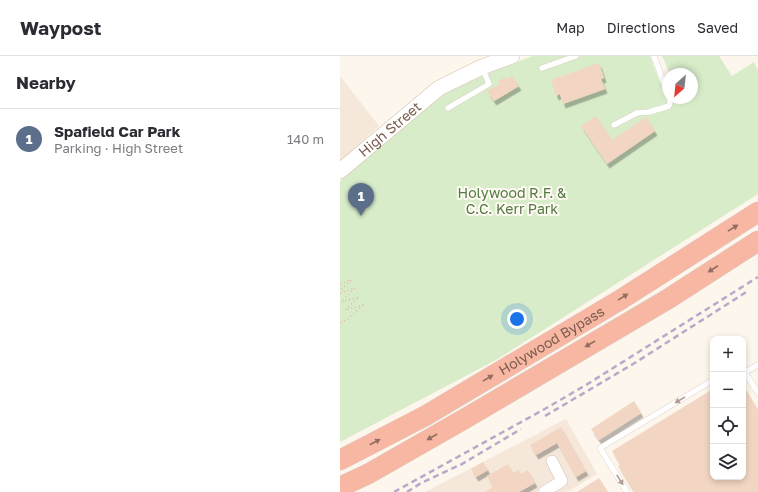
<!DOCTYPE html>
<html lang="en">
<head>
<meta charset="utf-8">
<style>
  :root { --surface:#fff; --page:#f2f2f3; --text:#2b2b33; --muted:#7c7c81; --line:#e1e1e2; --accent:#e76f51 }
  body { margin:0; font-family:"Golos Text",sans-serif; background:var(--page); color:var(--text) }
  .controls { position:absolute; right:12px; bottom:12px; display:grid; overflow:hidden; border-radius:8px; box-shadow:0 2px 6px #0003 }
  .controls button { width:36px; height:36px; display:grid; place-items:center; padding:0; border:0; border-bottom:1px solid var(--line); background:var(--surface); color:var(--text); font:20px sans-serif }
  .compass { position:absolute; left:322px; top:12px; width:36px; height:36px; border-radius:50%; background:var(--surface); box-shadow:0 2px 6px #0003; rotate:207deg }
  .you { position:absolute; left:177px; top:263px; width:14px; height:14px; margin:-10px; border:3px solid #fff; border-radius:50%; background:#1a73e8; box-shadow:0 0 0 6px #1a73e833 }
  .badge { display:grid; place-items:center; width:26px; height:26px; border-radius:50%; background:var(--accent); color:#fff; font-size:13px; font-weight:700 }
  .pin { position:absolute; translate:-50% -33px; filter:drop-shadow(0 1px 2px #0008) }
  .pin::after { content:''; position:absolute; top:21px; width:14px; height:12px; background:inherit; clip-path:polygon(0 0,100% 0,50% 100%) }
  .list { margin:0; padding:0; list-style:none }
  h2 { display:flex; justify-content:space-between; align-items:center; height:52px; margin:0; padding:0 16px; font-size:17px }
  h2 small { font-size:13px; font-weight:400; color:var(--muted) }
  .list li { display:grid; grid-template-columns:26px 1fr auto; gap:12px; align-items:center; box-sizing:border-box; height:60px; padding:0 16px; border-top:1px solid var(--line) }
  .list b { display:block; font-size:15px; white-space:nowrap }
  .list p { margin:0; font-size:13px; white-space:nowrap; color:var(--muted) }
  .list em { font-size:13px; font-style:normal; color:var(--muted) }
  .icon { flex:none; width:22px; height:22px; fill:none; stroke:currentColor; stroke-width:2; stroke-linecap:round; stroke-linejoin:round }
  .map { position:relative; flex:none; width:418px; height:436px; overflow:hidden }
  header { display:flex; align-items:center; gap:24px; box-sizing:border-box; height:56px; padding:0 20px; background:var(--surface); border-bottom:1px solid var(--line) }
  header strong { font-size:19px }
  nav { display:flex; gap:22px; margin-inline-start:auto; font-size:14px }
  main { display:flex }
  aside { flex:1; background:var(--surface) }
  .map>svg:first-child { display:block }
</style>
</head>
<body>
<header>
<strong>Waypost</strong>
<nav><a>Map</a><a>Directions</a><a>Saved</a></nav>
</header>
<main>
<aside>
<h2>Nearby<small></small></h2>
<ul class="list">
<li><span class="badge" style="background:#5c6f8a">1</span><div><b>Spafield Car Park</b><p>Parking · High Street</p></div><em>140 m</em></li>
</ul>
</aside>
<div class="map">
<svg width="418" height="436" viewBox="0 0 418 436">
  <defs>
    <filter id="shadow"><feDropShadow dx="2.5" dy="4.5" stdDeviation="0" flood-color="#0004"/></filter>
  </defs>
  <rect width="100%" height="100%" fill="#fdf6ec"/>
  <g fill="#f5e8da">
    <path d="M0,20L39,70L0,106Z"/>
    <path d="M226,363L257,418L227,436H85Z"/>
  </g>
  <path fill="#d8ecc9" d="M193,0H310L320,27L328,24V42H352V18H330L322,0H379L392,20L414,6L418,14V138L156,304L0,386V125L59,73L109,35L158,13Z"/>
  <g fill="#f3d5c3" filter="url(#shadow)">
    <path d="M259,7L264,22L261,23L265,33L223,48L220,38L216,40L211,24Z"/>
    <path d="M172,20L179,30L154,45L147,35L160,28L158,25L165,21L166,24Z"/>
    <path d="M256,60L272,84L306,61L315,75L267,108L241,70Z"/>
    <path d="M403,329L418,354V436H294L278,410L280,409L272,395L373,333V421H403Z"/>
    <path d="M294,345L301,357L259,384L251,373Z"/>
    <path d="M221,371L246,415L236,421L217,387L196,399L190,389Z"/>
    <path d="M143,406L148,414L136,421L131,413Z"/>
    <path d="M168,408L173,417L179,414L181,418L188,414L195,427L179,436H145L153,431L147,420Z"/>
    <path d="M259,422L268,436H237Z"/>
  </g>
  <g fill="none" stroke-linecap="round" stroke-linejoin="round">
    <g stroke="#d1beb0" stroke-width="6">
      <g id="lane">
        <path d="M314,0L328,39"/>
        <path d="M202,12L236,0"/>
        <path d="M108,52L149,28L142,11"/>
        <path d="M274,69L297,57L309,56L329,50L330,47L329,42"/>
        <path d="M403,315L405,316L418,337"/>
        <path d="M405,316L418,309"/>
        <path d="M287,436L260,392L373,324"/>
      </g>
    </g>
    <g stroke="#d1beb0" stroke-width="12">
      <path id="street" d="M204,436L222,425L212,405"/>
    </g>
    <g stroke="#d6c0b0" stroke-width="16">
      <g id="secondary">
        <path id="s1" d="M0,115L99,32L142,11L172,0"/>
      </g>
    </g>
    <g stroke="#dad1cd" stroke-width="21">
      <g id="highway">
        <path id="s2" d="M0,404L85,360L280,244L418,156"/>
        <path d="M0,431L28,418L126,362L328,243L418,185"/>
      </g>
    </g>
    <g stroke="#d9b8a5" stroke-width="1.5" stroke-dasharray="1 3" stroke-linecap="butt">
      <path d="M0,228L11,224L0,235"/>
      <path d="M0,237L15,232L1,246L19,241L5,254L23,249L8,263L0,267"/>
    </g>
    <use href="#lane" stroke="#fff" stroke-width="5.5"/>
    <use href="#street" stroke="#fff" stroke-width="11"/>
    <use href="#secondary" stroke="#fff" stroke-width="15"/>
    <use href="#highway" stroke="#f7b7a3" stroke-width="20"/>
    <g stroke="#b9a8c9" stroke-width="2.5" stroke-dasharray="6 4" stroke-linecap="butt">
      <path d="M205,360L293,308L408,235"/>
      <path d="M54,436L203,354L246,329L418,221"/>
      <path d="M67,436L81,427L122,408L181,373"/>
    </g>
  </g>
  <defs><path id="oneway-solid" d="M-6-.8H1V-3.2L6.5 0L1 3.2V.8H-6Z"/></defs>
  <g fill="#936e5e">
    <use href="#oneway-solid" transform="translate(393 172) rotate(-32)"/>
    <use href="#oneway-solid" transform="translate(373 213) rotate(147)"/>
    <use href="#oneway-solid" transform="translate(283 241) rotate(-32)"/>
    <use href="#oneway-solid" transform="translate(250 288) rotate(150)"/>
    <use href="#oneway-solid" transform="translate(148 322) rotate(-31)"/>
    <use href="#oneway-solid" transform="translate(92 381) rotate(150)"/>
    <use href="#oneway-solid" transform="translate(35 386) rotate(-28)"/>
  </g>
  <g fill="#af9d94">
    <use href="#oneway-solid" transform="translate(340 344) rotate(149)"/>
    <use href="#oneway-solid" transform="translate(280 424) rotate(58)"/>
  </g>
  <g text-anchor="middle" stroke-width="4" stroke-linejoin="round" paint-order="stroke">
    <g font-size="14" fill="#7a5c4d" stroke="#fffaf3">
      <text dy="5" stroke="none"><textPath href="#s1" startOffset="65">High Street</textPath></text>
      <text dy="5" stroke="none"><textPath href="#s2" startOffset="243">Holywood Bypass</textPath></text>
    </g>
    <g font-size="14" fill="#537a41" stroke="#fffaf3">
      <text x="172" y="142">Holywood R.F. &amp;<tspan x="172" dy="16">C.C. Kerr Park</tspan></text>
    </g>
  </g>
</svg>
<div class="controls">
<button>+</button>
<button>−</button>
<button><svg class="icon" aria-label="locate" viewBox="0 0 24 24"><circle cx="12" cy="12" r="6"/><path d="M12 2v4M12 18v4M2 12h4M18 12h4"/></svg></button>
<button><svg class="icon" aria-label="layers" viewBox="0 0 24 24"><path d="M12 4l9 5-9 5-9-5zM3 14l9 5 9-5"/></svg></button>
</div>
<svg class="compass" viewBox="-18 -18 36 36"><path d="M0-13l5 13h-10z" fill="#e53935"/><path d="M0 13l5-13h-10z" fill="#7c7c81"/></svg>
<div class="you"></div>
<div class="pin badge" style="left:21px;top:160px;background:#5c6f8a">1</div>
</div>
</main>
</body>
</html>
